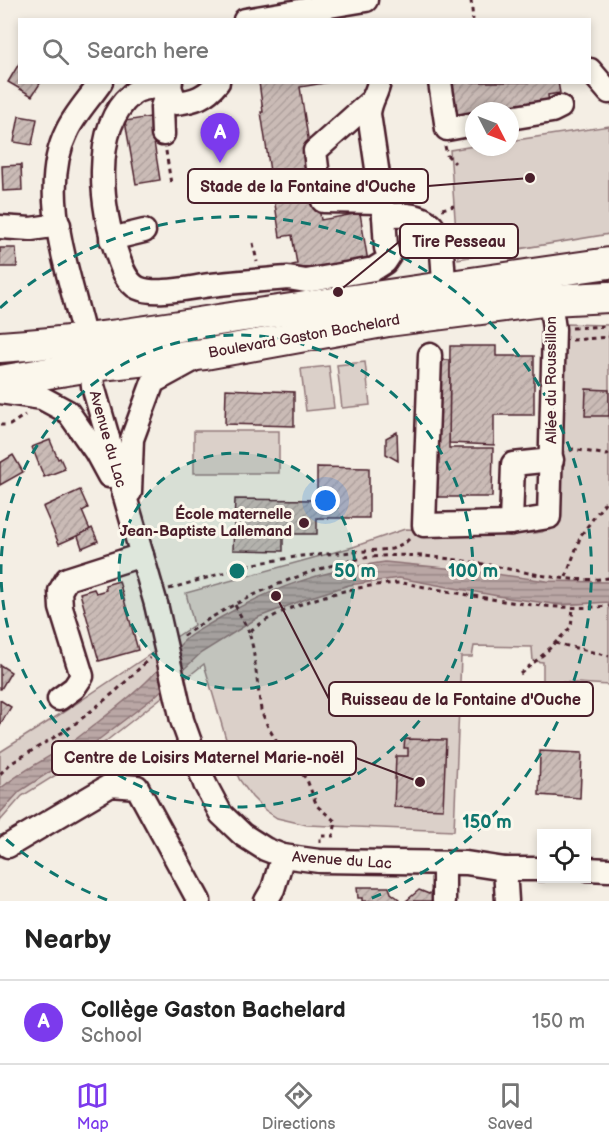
<!DOCTYPE html>
<html lang="en">
<head>
<meta charset="utf-8">
<style>
  :root { --surface:#fff; --page:#f6f6f6; --text:#222; --muted:#767676; --line:#e0e0e0; --accent:#7c3aed }
  body { margin:0; font-family:"Balsamiq Sans",sans-serif; background:var(--page); color:var(--text) }
  .controls { position:absolute; right:18px; bottom:18px; display:grid; overflow:hidden; border-radius:0px; box-shadow:0 3px 9px #0003 }
  .controls button { width:54px; height:54px; display:grid; place-items:center; padding:0; border:0; border-bottom:2px solid var(--line); background:var(--surface); color:var(--text); font:30px sans-serif }
  .compass { position:absolute; left:465px; top:102px; width:54px; height:54px; border-radius:50%; background:var(--surface); box-shadow:0 3px 9px #0003; rotate:132deg }
  .you { position:absolute; left:326px; top:501px; width:21px; height:21px; margin:-15px; border:4px solid #fff; border-radius:50%; background:#1a73e8; box-shadow:0 0 0 9px #1a73e833 }
  .badge { display:grid; place-items:center; width:39px; height:39px; border-radius:50%; background:var(--accent); color:#fff; font-size:20px; font-weight:700 }
  .pin { position:absolute; translate:-50% -50px; filter:drop-shadow(0 2px 3px #0008) }
  .pin::after { content:''; position:absolute; top:32px; width:21px; height:18px; background:inherit; clip-path:polygon(0 0,100% 0,50% 100%) }
  .list { margin:0; padding:0; list-style:none }
  h2 { display:flex; justify-content:space-between; align-items:center; height:78px; margin:0; padding:0 24px; font-size:26px }
  h2 small { font-size:20px; font-weight:400; color:var(--muted) }
  .list li { display:grid; grid-template-columns:39px 1fr auto; gap:18px; align-items:center; box-sizing:border-box; height:84px; padding:0 24px; border-top:2px solid var(--line) }
  .list b { display:block; font-size:22px; white-space:nowrap }
  .list p { margin:0; font-size:20px; white-space:nowrap; color:var(--muted) }
  .list em { font-size:20px; font-style:normal; color:var(--muted) }
  .icon { flex:none; width:33px; height:33px; fill:none; stroke:currentColor; stroke-width:2; stroke-linecap:round; stroke-linejoin:round }
  .map { position:relative; flex:none; width:609px; height:901px; overflow:hidden }
  .search { position:absolute; background:var(--surface); box-shadow:0 3px 9px #0003; left:18px; right:18px; top:18px; height:66px; display:flex; align-items:center; gap:15px; box-sizing:border-box; padding:0 21px; border-radius:0px; color:var(--muted); font-size:22px }
  .sheet { height:162px; background:var(--surface) }
  nav { display:flex; justify-content:space-around; align-items:center; box-sizing:border-box; height:84px; border-top:2px solid var(--line); background:var(--surface); font-size:16px; color:var(--muted) }
  nav a { display:grid; justify-items:center; gap:3px }
  nav .on { color:var(--accent) }
  .map>svg:first-child { display:block }
</style>
</head>
<body>
<div class="map">
<svg width="609" height="901" viewBox="0 0 609 901">
  <defs>
    <pattern id="water-rules" width="6" height="5" patternUnits="userSpaceOnUse" patternTransform="scale(1.5)"><rect width="6" height="5" fill="#baa7a5"/><path d="M0 2.5h6" fill="none" stroke="#998787"/></pattern>
    <pattern id="building-hatch" width="6" height="6" patternUnits="userSpaceOnUse" patternTransform="scale(1.5)"><rect width="6" height="6" fill="#cabbb6"/><path d="M-1 1l2-2M0 6l6-6M5 7l2-2" fill="none" stroke="#afa09d"/></pattern>
  </defs>
  <rect width="100%" height="100%" fill="#f4eee4"/>
  <filter id="ink" filterUnits="userSpaceOnUse"><feTurbulence type="fractalNoise" baseFrequency=".0167" numOctaves="2"/><feDisplacementMap in="SourceGraphic" scale="12" xChannelSelector="R" yChannelSelector="G"/><feConvolveMatrix kernelMatrix="1 2 1 2 8 2 1 2 1" color-interpolation-filters="sRGB"/></filter>
  <g filter="url(#ink)">
    <g fill="#dbd0c9" stroke="#92787a" stroke-width="1.5">
      <path d="M609,126V234L458,259L450,150L474,146L510,147V141Z"/>
      <path d="M563,324L609,325V685L543,681V662L533,661L532,647L474,646L472,657H461L454,831L307,825L277,818L265,810L252,797L239,779L233,763L204,664L91,753L22,796L0,821V752L62,713L194,625L186,593L353,547L405,529L534,533L542,532L552,526Z"/>
      <path d="M365,362L370,405L342,408L337,365Z"/>
      <path d="M329,366L334,408L306,411L301,369Z"/>
      <rect x="194" y="431" width="85" height="42"/>
    </g>
    <path fill="url(#water-rules)" stroke="#8d7174" stroke-width="1.5" d="M385,562L466,570L547,581L609,582V602L561,605L509,598L399,578L349,585L311,597L259,617L201,653L153,698L93,744L20,791L0,813V789C24,768 54,756 80,736C102,719 126,701 146,682C161,668 172,652 187,638C196,631 208,625 218,619C271,588 323,570 385,562Z"/>
    <g fill="url(#building-hatch)" stroke="#4a1f2b" stroke-width="1.5">
      <path d="M20,62V82H41L32,96L8,82Z"/>
      <path d="M259,82H330L300,87L321,220L360,213L368,262L298,273L293,269L292,265L297,264L292,235L280,237L261,112H263Z"/>
      <path d="M448,82H558L560,93L548,95L549,106L510,111H474V118L455,121Z"/>
      <path d="M19,116L37,119L32,145L14,142Z"/>
      <path d="M150,117L160,180L136,184L125,121Z"/>
      <path d="M21,165L22,190L3,191L2,166Z"/>
      <path d="M0,248H16L17,267H0Z"/>
      <path d="M450,346H496V356H534V415H494V445L449,443Z"/>
      <path d="M438,360H450L449,448H493L492,497H437Z"/>
      <path d="M226,389L294,392V426L225,424Z"/>
      <path d="M586,389L609,390V416H585Z"/>
      <path d="M397,432L398,461L386,454V438Z"/>
      <path d="M50,440L58,459L60,458L65,469L44,477L32,447Z"/>
      <path d="M13,455L23,472L0,485V463Z"/>
      <path d="M317,467L369,468V518H317V534H283V551L233,550L235,499L317,500Z"/>
      <path d="M80,490L88,508L82,511L90,530L59,544L43,507Z"/>
      <path d="M92,528L98,541L82,548L78,536Z"/>
      <path d="M119,581L138,650L99,661L80,593L94,589L96,593L106,590L105,585Z"/>
      <path d="M0,665L11,672L1,689H0Z"/>
      <path d="M0,700L11,707L0,725Z"/>
      <path d="M405,739L446,740L443,809L394,807L396,756H408V748H404Z"/>
      <path d="M540,751L582,753L580,798L539,795Z"/>
      <path d="M357,887H389L391,893L399,899L397,901H362V898H358Z"/>
      <path d="M419,890L429,894L431,892L433,894V901H406Z"/>
    </g>
    <g fill="none" stroke-linecap="round" stroke-linejoin="round">
      <g stroke="#4a1f2b" stroke-width="27">
        <g id="minor">
          <path d="M245,20L366,0"/>
          <path d="M590,70L609,92"/>
          <path d="M101,82C90,98 75,114 67,131C30,205 87,309 93,386L156,604"/>
          <path d="M218,82C206,97 195,101 176,103L170,87C158,87 140,86 131,95C91,129 101,210 117,254C121,266 126,282 138,288C156,296 192,287 211,285C236,282 262,280 288,278L306,281L374,269L385,262L389,256L386,248L384,216L369,114C370,101 377,94 379,82"/>
          <path d="M440,82L447,129L474,124"/>
          <path d="M370,102L315,151L319,185L323,201L382,202"/>
          <path d="M510,118L552,111L560,107"/>
          <path d="M163,134L162,107L171,82"/>
          <path d="M384,216C442,208 442,238 444,286"/>
          <path d="M0,227L31,229L59,225"/>
          <path d="M111,239L144,231"/>
          <path d="M430,355L424,525L511,523L549,517L554,329L550,300"/>
          <path d="M0,392L42,398L68,412L96,452L109,476"/>
          <path d="M130,492L132,439L153,382L195,359"/>
          <path d="M511,523L513,464L552,460"/>
          <path d="M59,699L74,688L82,676L61,608L60,591L67,579L142,555"/>
          <path d="M182,720L205,784L221,814L243,835L265,849L283,856L319,861L466,863L505,869H542"/>
          <path d="M8,846L111,785L137,787L199,901"/>
          <path d="M444,863V901"/>
          <path d="M505,869L507,901"/>
          <path d="M586,869L609,870"/>
          <path d="M266,901L273,889L283,856"/>
        </g>
      </g>
      <g stroke="#4a1f2b" stroke-width="34">
        <g id="major">
          <path d="M0,347C86,342 172,327 257,314C375,296 492,279 609,263"/>
          <path d="M0,381L91,366L205,354L388,321L550,300L609,297"/>
        </g>
      </g>
      <g stroke="#4a1f2b" stroke-width="3" stroke-dasharray="4.5 4.5" stroke-linecap="butt">
        <path d="M471,0L473,20"/>
        <path d="M445,146L447,155L455,163"/>
        <path d="M166,151L171,184"/>
        <path d="M442,209L454,206"/>
        <path d="M253,243L257,262"/>
        <path d="M572,328L609,326"/>
        <path d="M572,340L609,337"/>
        <path d="M0,425H10L25,415"/>
        <path d="M570,451L573,449L607,455L609,454"/>
        <path d="M566,577L581,535L609,497"/>
        <path d="M169,589L253,564L301,556L392,549L406,542L412,536"/>
        <path d="M235,605L249,632"/>
        <path d="M183,636C229,603 294,574 349,561C386,552 427,555 464,561C511,567 561,585 609,578"/>
        <path d="M555,643L609,656"/>
        <path d="M520,674L544,654L571,627L573,608"/>
        <path d="M0,774L10,764L71,727L116,691L150,658"/>
        <path d="M320,843V836H333L336,822L317,806L307,780L278,744L268,727L261,710L253,648L249,632C285,603 356,584 402,583C470,594 540,613 609,606"/>
      </g>
      <use href="#minor" stroke="#fbf7ec" stroke-width="22"/>
      <use href="#major" stroke="#fbf7ec" stroke-width="30"/>
      <g stroke="#4a1f2b" stroke-width="27" stroke-linecap="butt">
        <path id="minor-bridge" d="M156,604L182,720"/>
      </g>
      <use href="#minor-bridge" stroke="#fbf7ec" stroke-width="22"/>
    </g>
  </g>
  <circle cx="237" cy="571" r="118" fill="#0f766e" fill-opacity=".12"/>
  <g fill="none" stroke="#0f766e" stroke-width="3" stroke-dasharray="10 8">
    <circle cx="237" cy="571" r="118"/>
    <circle cx="237" cy="571" r="236"/>
    <path d="M107 900A354 354 0 0 1 0 834M0 308A354 354 0 1 1 367 900"/>
  </g>
  <circle fill="#4a1f2b" stroke="#fbf7ec" stroke-width="2" cx="304" cy="523" r="6"/>
  <g text-anchor="middle" stroke-width="6" stroke-linejoin="round" paint-order="stroke">
    <g font-size="15" fill="#4a1f2b" stroke="#fbf7ec">
      <text transform="translate(304 336) rotate(-10)" y="5">Boulevard Gaston Bachelard</text>
      <text transform="translate(551 380) rotate(-90)" y="5">Allée du Roussillon</text>
      <text transform="translate(108 439) rotate(74)" y="5">Avenue du Lac</text>
      <text transform="translate(342 860) rotate(4)" y="5">Avenue du Lac</text>
    </g>
    <g font-size="15" font-weight="bold" fill="#4a1f2b" stroke="#fbf7ec" text-anchor="end">
      <text x="292" y="519">École maternelle<tspan x="292" dy="17">Jean-Baptiste Lallemand</tspan></text>
    </g>
  </g>
  <circle cx="237" cy="571" r="9" fill="#0f766e" stroke="#fbf7ec" stroke-width="3"/>
  <g font-size="18" text-anchor="middle" font-weight="bold" fill="#0f766e" stroke="#fbf7ec" stroke-width="6" stroke-linejoin="round" paint-order="stroke">
    <text x="355" y="577">50 m</text>
    <text x="473" y="577">100 m</text>
    <text x="487" y="828">150 m</text>
  </g>
  <path fill="none" stroke="#4a1f2b" stroke-width="2" d="M530 178L428 186M338 292L400 241M276 596L329 699M420 782L356 758"/>
  <g fill="#4a1f2b" stroke="#fbf7ec" stroke-width="2">
    <circle cx="530" cy="178" r="6"/>
    <circle cx="338" cy="292" r="6"/>
    <circle cx="276" cy="596" r="6"/>
    <circle cx="420" cy="782" r="6"/>
  </g>
  <g fill="#fbf7ec" stroke="#4a1f2b" stroke-width="2">
    <rect x="188" y="169" width="240" height="34" rx="6"/>
    <rect x="400" y="224" width="118" height="34" rx="6"/>
    <rect x="329" y="682" width="264" height="34" rx="6"/>
    <rect x="52" y="741" width="304" height="34" rx="6"/>
  </g>
  <g font-size="16" text-anchor="middle" font-weight="bold" fill="#4a1f2b">
    <text x="308" y="192">Stade de la Fontaine d'Ouche</text>
    <text x="459" y="247">Tire Pesseau</text>
    <text x="461" y="705">Ruisseau de la Fontaine d'Ouche</text>
    <text x="204" y="763">Centre de Loisirs Maternel Marie-noël</text>
  </g>
</svg>
<div class="controls">
<button><svg class="icon" aria-label="locate" viewBox="0 0 24 24"><circle cx="12" cy="12" r="6"/><path d="M12 2v4M12 18v4M2 12h4M18 12h4"/></svg></button>
</div>
<svg class="compass" viewBox="-18 -18 36 36"><path d="M0-13l5 13h-10z" fill="#e53935"/><path d="M0 13l5-13h-10z" fill="#767676"/></svg>
<div class="you"></div>
<div class="pin badge" style="left:220px;top:163px">A</div>
<div class="search"><svg class="icon" aria-label="search" viewBox="0 0 24 24"><circle cx="10" cy="10" r="6"/><path d="M15 15l6 6"/></svg>Search here</div>
</div>
<section class="sheet">
<h2>Nearby<small></small></h2>
<ul class="list">
<li><span class="badge">A</span><div><b>Collège Gaston Bachelard</b><p>School</p></div><em>150 m</em></li>
</ul>
</section>
<nav>
<a class="on"><svg class="icon" aria-label="map" viewBox="0 0 24 24"><path d="M3 6l6-2 6 2 6-2v14l-6 2-6-2-6 2zM9 4v14M15 6v14"/></svg>Map</a>
<a><svg class="icon" aria-label="directions" viewBox="0 0 24 24"><path d="M12 3l9 9-9 9-9-9zM9 14v-3h6M13 9l2 2-2 2"/></svg>Directions</a>
<a><svg class="icon" aria-label="saved" viewBox="0 0 24 24"><path d="M7 4h10v16l-5-4-5 4z"/></svg>Saved</a>
</nav>
</body>
</html>
